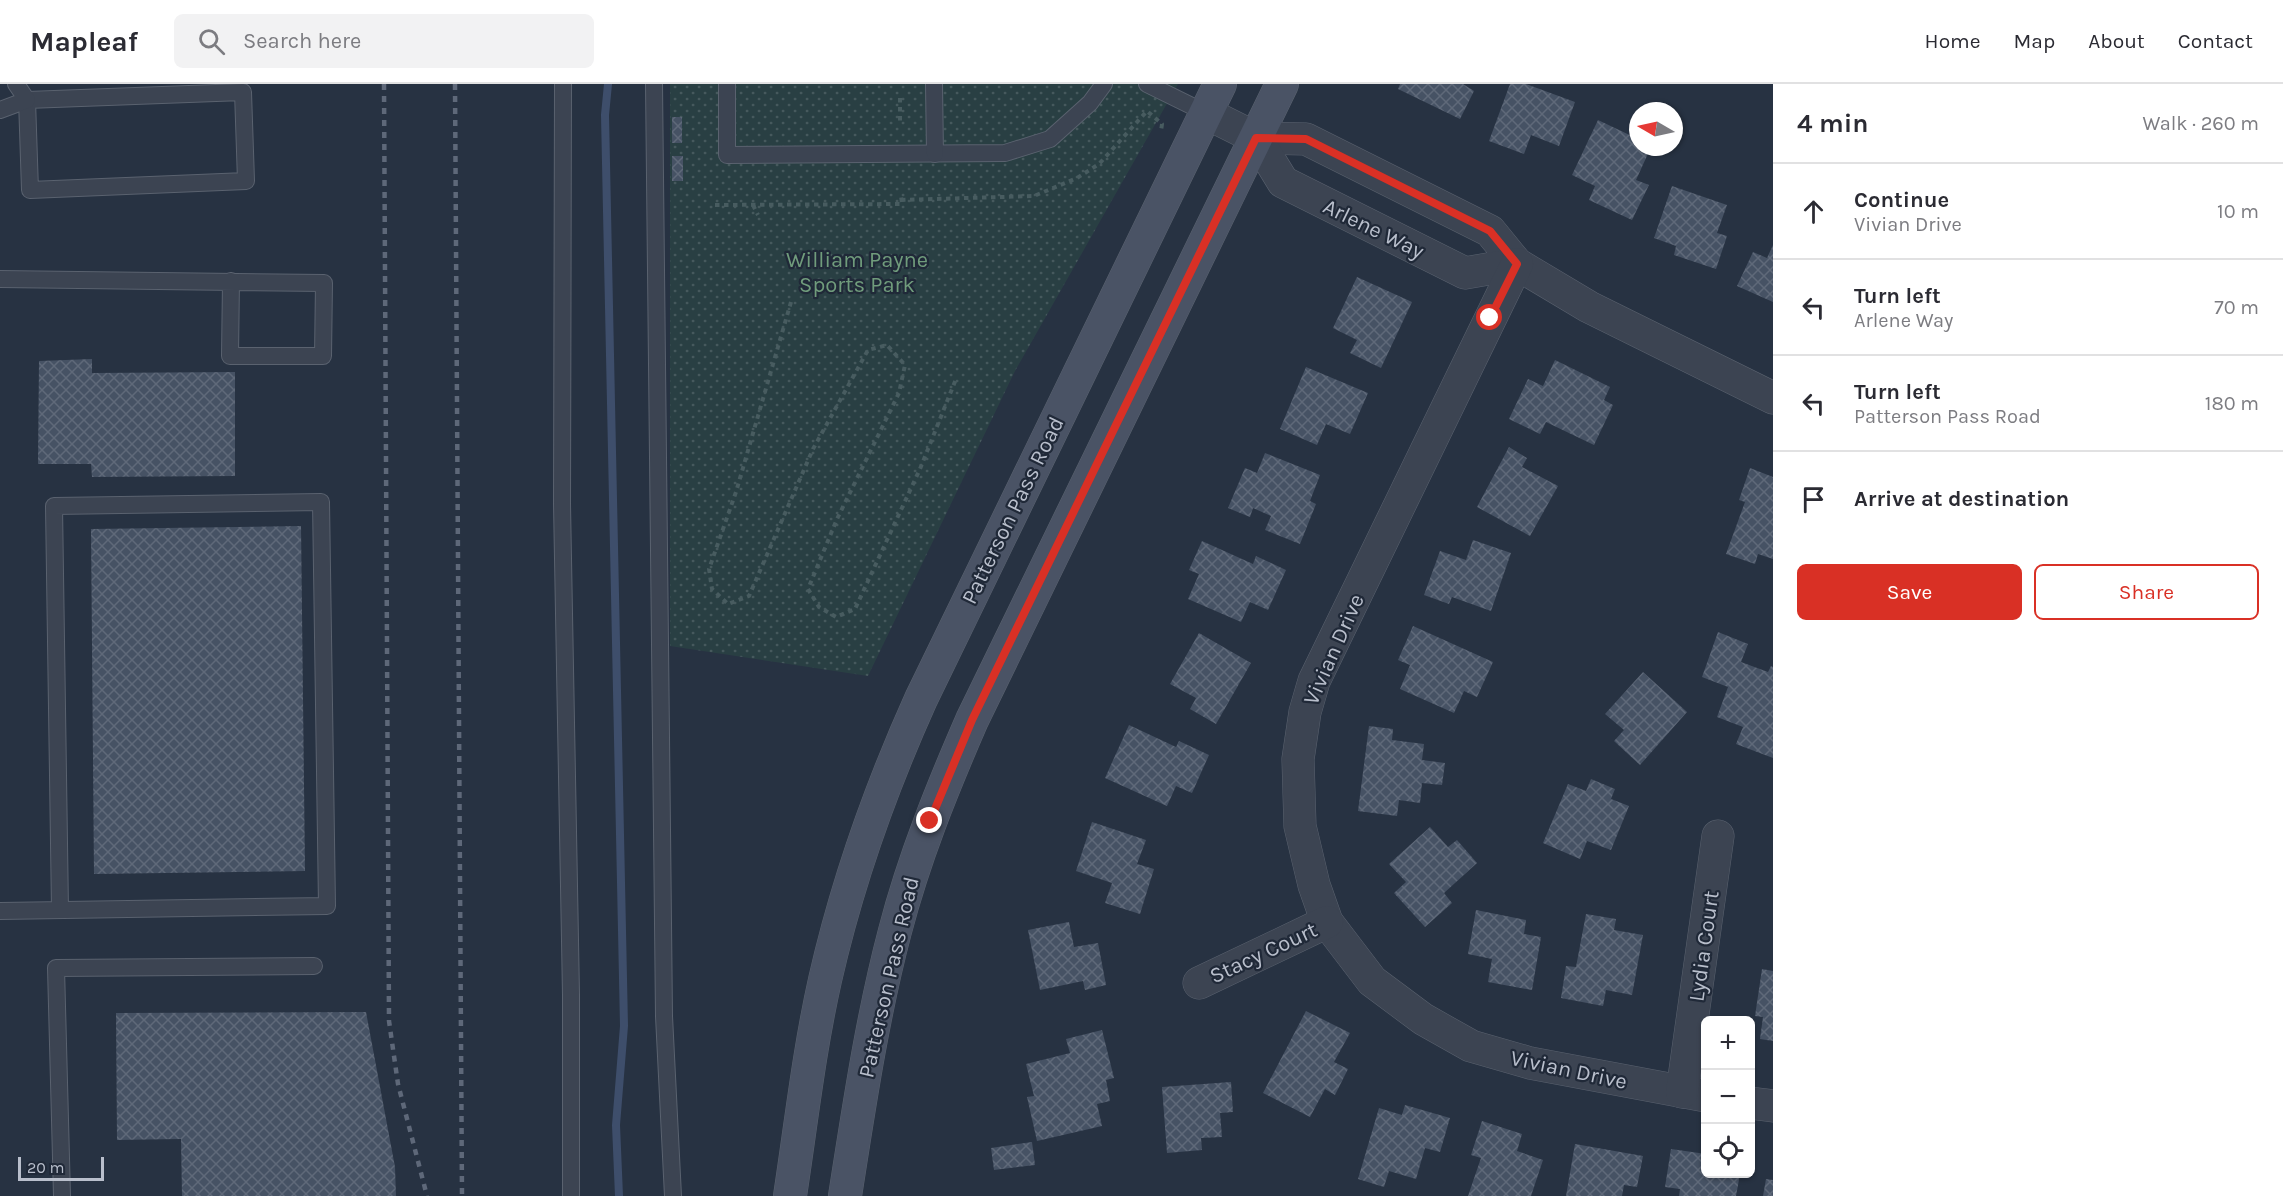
<!DOCTYPE html>
<html lang="en">
<head>
<meta charset="utf-8">
<style>
  :root { --surface:#fff; --page:#f2f2f3; --text:#2b2b33; --muted:#7c7c81; --line:#e1e1e2; --accent:#d93025 }
  body { margin:0; font-family:Karla,sans-serif; background:var(--page); color:var(--text) }
  .controls { position:absolute; right:18px; bottom:18px; display:grid; overflow:hidden; border-radius:9px; box-shadow:0 2px 4px #0004 }
  .controls button { width:54px; height:54px; display:grid; place-items:center; padding:0; border:0; border-bottom:2px solid var(--line); background:var(--surface); color:var(--text); font:30px sans-serif }
  .compass { position:absolute; left:1629px; top:18px; width:54px; height:54px; border-radius:50%; background:var(--surface); box-shadow:0 2px 4px #0004; rotate:279deg }
  .scale { position:absolute; left:18px; bottom:15px; width:86px; box-sizing:border-box; padding-left:6px; border:3px solid #b9bfcc; border-top:0; font-size:16px; line-height:21px; white-space:nowrap; color:#b9bfcc; -webkit-text-stroke:4px #202938; paint-order:stroke }
  .stop { position:absolute; width:18px; height:18px; margin:-14px; border:4px solid #d93025; border-radius:50%; background:#fff }
  .stop.end { background:#d93025; border-color:#fff; box-shadow:0 2px 6px #0008 }
  .list { margin:0; padding:0; list-style:none }
  h2 { display:flex; justify-content:space-between; align-items:center; height:78px; margin:0; padding:0 24px; font-size:26px }
  h2 small { font-size:20px; font-weight:400; color:var(--muted) }
  .list li { display:grid; grid-template-columns:39px 1fr auto; gap:18px; align-items:center; box-sizing:border-box; height:96px; padding:0 24px; border-top:2px solid var(--line) }
  .list b { display:block; font-size:22px; white-space:nowrap }
  .list p { margin:0; font-size:20px; white-space:nowrap; color:var(--muted) }
  .list em { font-size:20px; font-style:normal; color:var(--muted) }
  .actions { display:flex; gap:12px; padding:18px 24px }
  .actions a { flex:1; padding:14px 0; border:2px solid var(--accent); border-radius:9px; text-align:center; font-size:21px; color:var(--accent) }
  .actions .main { background:var(--accent); color:#fff }
  .icon { flex:none; width:33px; height:33px; fill:none; stroke:currentColor; stroke-width:2; stroke-linecap:round; stroke-linejoin:round }
  .map { position:relative; flex:none; width:1773px; height:1112px; overflow:hidden }
  header { display:flex; align-items:center; gap:36px; box-sizing:border-box; height:84px; padding:0 30px; background:var(--surface); border-bottom:2px solid var(--line) }
  header strong { font-size:28px }
  nav { display:flex; gap:33px; margin-inline-start:auto; font-size:21px }
  .search { width:420px; height:54px; background:var(--page); display:flex; align-items:center; gap:15px; box-sizing:border-box; padding:0 21px; border-radius:9px; color:var(--muted); font-size:22px }
  main { display:flex }
  aside { flex:1; background:var(--surface) }
  .map>svg:first-child { display:block }
</style>
</head>
<body>
<header>
<strong>Mapleaf</strong>
<div class="search"><svg class="icon" aria-label="search" viewBox="0 0 24 24"><circle cx="10" cy="10" r="6"/><path d="M15 15l6 6"/></svg>Search here</div>
<nav><a>Home</a><a>Map</a><a>About</a><a>Contact</a></nav>
</header>
<main>
<div class="map">
<svg width="1773" height="1112" viewBox="0 0 1773 1112">
  <defs>
    <pattern id="park-dots" width="8" height="8" patternUnits="userSpaceOnUse" patternTransform="scale(1.5)"><rect width="8" height="8" fill="#293f43"/><path d="M2 2h.1M6 6h.1" fill="none" stroke="#46595d" stroke-width="1.8" stroke-linecap="round"/></pattern>
    <pattern id="building-cross-hatch" width="8" height="8" patternUnits="userSpaceOnUse" patternTransform="scale(1.5)"><rect width="8" height="8" fill="#465264"/><path d="M0 0l8 8M0 8l8-8" fill="none" stroke="#5f6979"/></pattern>
  </defs>
  <rect width="100%" height="100%" fill="#273242"/>
  <path fill="url(#park-dots)" d="M670,0H1178L1015,287L868,592L670,562Z"/>
  <g fill="none" stroke-linecap="round" stroke-linejoin="round">
    <path stroke="#3e4e6b" stroke-width="8" d="M608,0L605,31L624,942L616,1041L619,1112"/>
  </g>
  <g fill="url(#building-cross-hatch)">
    <path d="M1400,0H1463L1474,7L1460,35L1398,5Z"/>
    <path d="M1510,0H1526L1575,18L1559,62L1531,51L1524,70L1489,57Z"/>
    <rect x="672" y="33" width="10" height="26"/>
    <path d="M1598,36L1638,55V63H1651L1636,96L1649,101L1632,136L1589,116L1595,102L1572,91Z"/>
    <rect x="672" y="72" width="11" height="25"/>
    <path d="M1672,102L1727,121L1717,149L1727,152L1716,185L1674,171L1676,162L1654,154Z"/>
    <path d="M1773,161V218L1737,202L1753,168L1767,174Z"/>
    <path d="M1357,193L1412,218L1381,284L1350,269L1357,256L1333,244Z"/>
    <path d="M92,275V289L235,288V392L92,393L91,380H38L39,277Z"/>
    <path d="M1555,276L1610,303L1604,316L1613,321L1594,361L1546,338L1540,350L1509,335L1528,295L1543,302Z"/>
    <path d="M1306,283L1368,309L1350,350L1326,340L1317,361L1280,345Z"/>
    <path d="M1509,363L1527,374L1522,383L1558,402L1530,452L1477,423Z"/>
    <path d="M1265,369L1320,391L1310,417L1316,420L1300,460L1265,446L1271,432L1253,424L1250,433L1228,424L1245,384L1257,389Z"/>
    <path d="M1750,384L1773,393V475L1758,470L1755,480L1726,470L1745,418L1739,416Z"/>
    <path d="M301,442L305,787L94,790L91,445Z"/>
    <path d="M1473,456L1511,469L1491,527L1452,513L1449,520L1424,511L1440,467L1466,476Z"/>
    <path d="M1202,457L1253,480L1256,472L1286,486L1268,526L1250,518L1241,538L1188,515L1199,490L1189,486Z"/>
    <path d="M1413,542L1493,578L1477,613L1464,607L1454,629L1400,605L1410,581L1398,576Z"/>
    <path d="M1718,548L1748,560L1741,578L1768,588L1771,582L1773,583V674L1736,660L1743,643L1717,633L1728,603L1702,593Z"/>
    <path d="M1199,549L1251,579L1216,640L1190,625L1196,614L1170,600Z"/>
    <path d="M1643,588L1687,628L1640,681L1614,657L1624,646L1605,630Z"/>
    <path d="M1129,641L1176,663L1179,657L1209,671L1192,709L1176,702L1167,722L1105,694Z"/>
    <path d="M1369,642L1393,645L1392,656L1424,660L1422,676L1445,679L1442,701L1422,699L1420,719L1399,716L1397,732L1358,727Z"/>
    <path d="M1591,695L1615,705L1611,715L1629,722L1611,766L1587,757L1580,775L1543,759L1568,700L1586,707Z"/>
    <path d="M1092,738L1146,756L1137,780L1154,785L1140,830L1105,819L1112,799L1076,787Z"/>
    <path d="M1430,743L1448,763L1457,756L1477,779L1444,809L1452,819L1425,843L1394,809L1406,798L1389,780Z"/>
    <path d="M1476,826L1526,836L1524,850L1541,853L1532,906L1488,898L1492,875L1468,870Z"/>
    <path d="M1586,830L1616,835L1614,846L1643,851L1632,911L1606,906L1603,922L1561,914L1566,882L1576,883Z"/>
    <path d="M1069,838L1074,863L1098,859L1106,901L1085,906L1083,897L1040,906L1028,846Z"/>
    <path d="M1762,885L1773,887V957L1760,955L1763,933L1755,932Z"/>
    <path d="M1306,927L1350,949L1334,978L1348,985L1335,1011L1325,1005L1310,1033L1263,1009Z"/>
    <path d="M366,928L395,1083L396,1112H182L181,1055L117,1056L116,929Z"/>
    <path d="M1102,946L1114,994L1106,996L1110,1017L1097,1020L1102,1042L1037,1057L1027,1013L1034,1012L1026,980L1070,969L1066,955Z"/>
    <path d="M1231,998L1233,1028L1220,1029L1222,1053L1201,1054L1202,1066L1167,1069L1162,1003Z"/>
    <path d="M1405,1021L1450,1034L1440,1068L1425,1064L1416,1095L1389,1087L1384,1103L1358,1095L1379,1024L1402,1031Z"/>
    <path d="M1482,1037L1522,1050L1517,1067L1543,1076L1531,1112H1468L1481,1074L1471,1071Z"/>
    <path d="M1032,1058L1035,1081L994,1086L991,1064Z"/>
    <path d="M1575,1060L1643,1072L1637,1103L1624,1101L1622,1112H1566Z"/>
    <path d="M1671,1065L1706,1070V1090H1740L1736,1112H1679L1680,1105L1665,1103Z"/>
    <path d="M1766,1095L1773,1096V1112H1763Z"/>
  </g>
  <g fill="none" stroke-linecap="round" stroke-linejoin="round">
    <g stroke="#5a626f" stroke-width="18">
      <g id="service">
        <path d="M563,0L562,420L571,911V1112"/>
        <path d="M654,0L664,932L673,1112"/>
        <path d="M727,0V71L1005,69L1050,55L1090,19L1104,0"/>
        <path d="M934,0L935,70"/>
        <path d="M1147,0L1206,29"/>
        <path d="M243,8L246,97L30,106L27,16Z"/>
        <path d="M0,26L27,16L16,0"/>
        <path d="M0,195L324,199L323,272H230L231,197"/>
        <path d="M0,827L327,822L321,418L54,422L60,826"/>
        <path d="M62,1112L56,884L314,882"/>
      </g>
    </g>
    <g stroke="#5a626f" stroke-width="33">
      <g id="minor">
        <path d="M1206,29L1256,54L1306,55L1490,147L1517,180L1589,223L1773,314"/>
        <path d="M1256,54L1283,98L1465,189L1517,180"/>
        <path d="M1517,180L1314,597L1305,628L1298,675L1300,742L1314,801L1327,838L1372,897L1423,935L1471,962L1530,979L1706,1012"/>
        <path d="M1199,899L1327,838"/>
        <path d="M1682,1008L1718,752"/>
        <path d="M1750,1019L1773,1022"/>
      </g>
    </g>
    <g stroke="#5a626f" stroke-width="34">
      <g id="secondary">
        <path d="M790,1112C801,1040 809,967 825,896C847,799 880,706 921,615L1220,0"/>
        <path d="M845,1112C859,1023 872,934 895,847C914,774 942,705 972,636L1282,0"/>
      </g>
    </g>
    <g stroke="#485c60" stroke-width="4" stroke-dasharray="4.5 4.5" stroke-linecap="butt">
      <path d="M900,14V39"/>
      <path d="M901,116L1034,112L1077,94L1099,80L1147,27L1162,40L1161,47"/>
      <path d="M715,121L902,120L901,112"/>
      <path d="M753,121L758,131"/>
      <path d="M791,218L736,408L709,485L712,505L728,520L749,512L813,365L868,266L887,261L905,281L899,309L837,435L808,505L819,523L836,533L855,525L920,385L956,295"/>
    </g>
    <use href="#service" stroke="#3c4452" stroke-width="16"/>
    <use href="#minor" stroke="#3c4452" stroke-width="32"/>
    <use href="#secondary" stroke="#4a5365" stroke-width="33"/>
    <g stroke="#5e6879" stroke-width="4.5" stroke-dasharray="6 6" stroke-linecap="butt">
      <path d="M384,0L389,937L398,1000L427,1112"/>
      <path d="M455,0L462,1112"/>
    </g>
  </g>
  <g fill="none" stroke-linecap="round" stroke-linejoin="round">
    <path stroke="#d93025" stroke-width="8" d="M930,737L972,636L1256,54L1306,55L1490,147L1517,180L1490,234"/>
  </g>
  <g text-anchor="middle" stroke-width="4.5" stroke-linejoin="round" paint-order="stroke">
    <g font-size="22" fill="#b9bfcc" stroke="#202938">
      <text transform="translate(1374 144) rotate(26)" y="8">Arlene Way</text>
      <text transform="translate(1012 426) rotate(-64)" y="8">Patterson Pass Road</text>
      <text transform="translate(1333 565) rotate(-66)" y="8">Vivian Drive</text>
      <text transform="translate(1703 862) rotate(-82)" y="8">Lydia Court</text>
      <text transform="translate(1263 868) rotate(-25)" y="8">Stacy Court</text>
      <text transform="translate(888 893) rotate(-77)" y="8">Patterson Pass Road</text>
      <text transform="translate(1569 985) rotate(12)" y="8">Vivian Drive</text>
    </g>
    <g font-size="22" fill="#709c7c" stroke="#202938">
      <text x="857" y="183">William Payne<tspan x="857" dy="25">Sports Park</tspan></text>
    </g>
  </g>
</svg>
<div class="controls">
<button>+</button>
<button>−</button>
<button><svg class="icon" aria-label="locate" viewBox="0 0 24 24"><circle cx="12" cy="12" r="6"/><path d="M12 2v4M12 18v4M2 12h4M18 12h4"/></svg></button>
</div>
<svg class="compass" viewBox="-18 -18 36 36"><path d="M0-13l5 13h-10z" fill="#e53935"/><path d="M0 13l5-13h-10z" fill="#7c7c81"/></svg>
<div class="scale">20 m</div>
<div class="stop" style="left:1490px;top:234px"></div>
<div class="stop end" style="left:930px;top:737px"></div>
</div>
<aside>
<h2>4 min<small>Walk · 260 m</small></h2>
<ul class="list">
<li><svg class="icon" aria-label="ahead" viewBox="0 0 24 24"><path d="M12 20V5M6 11l6-6 6 6"/></svg><div><b>Continue</b><p>Vivian Drive</p></div><em>10 m</em></li>
<li><svg class="icon" aria-label="left" viewBox="0 0 24 24"><path d="M17 20v-9H6M10 6l-5 5 5 5"/></svg><div><b>Turn left</b><p>Arlene Way</p></div><em>70 m</em></li>
<li><svg class="icon" aria-label="left" viewBox="0 0 24 24"><path d="M17 20v-9H6M10 6l-5 5 5 5"/></svg><div><b>Turn left</b><p>Patterson Pass Road</p></div><em>180 m</em></li>
<li><svg class="icon" aria-label="arrive" viewBox="0 0 24 24"><path d="M6 21V4h12l-3 4 3 4H6"/></svg><div><b>Arrive at destination</b></div></li>
</ul>
<div class="actions"><a class="main">Save</a><a>Share</a></div>
</aside>
</main>
</body>
</html>
